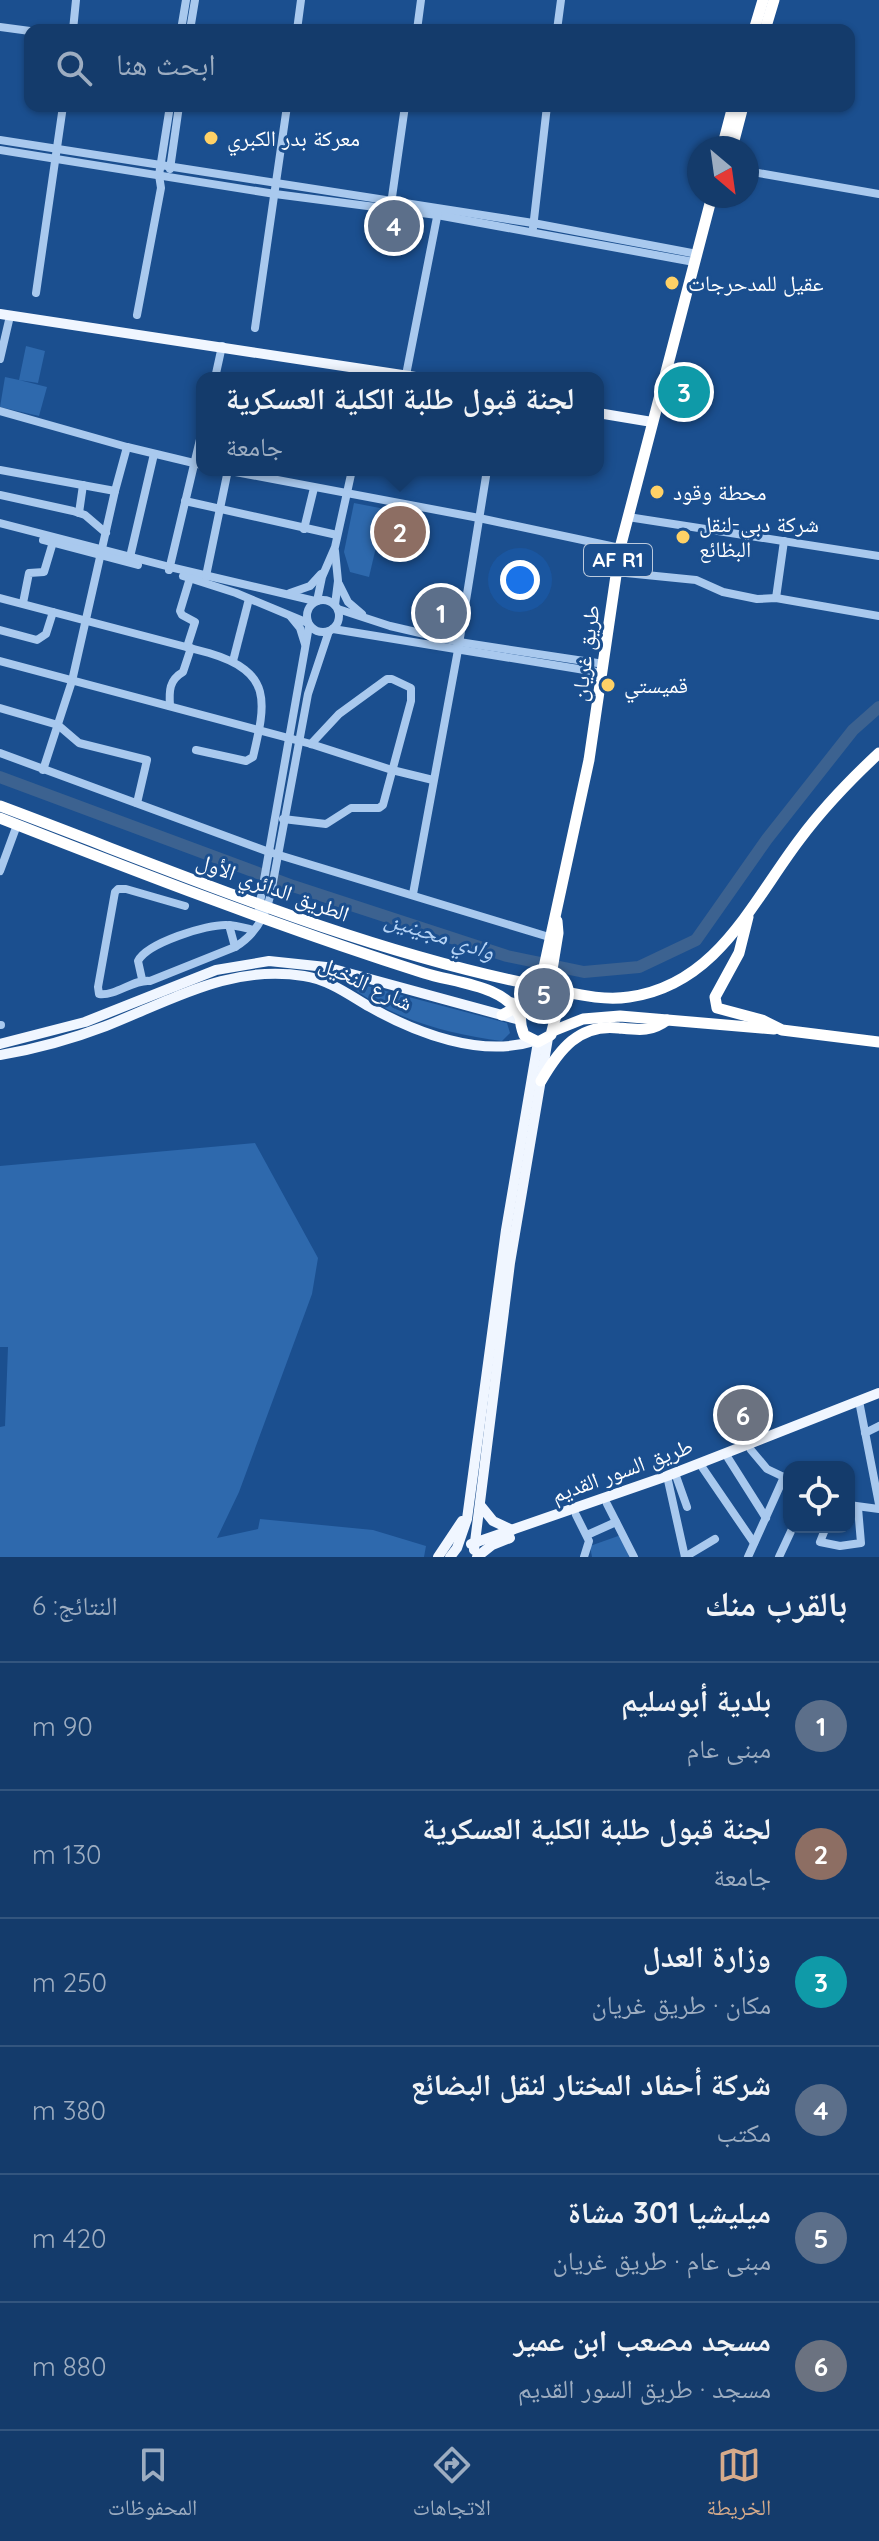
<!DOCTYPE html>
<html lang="ar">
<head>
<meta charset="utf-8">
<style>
  :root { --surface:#143b6b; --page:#214673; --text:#f1f3f6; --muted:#9dadc1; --line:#33557e; --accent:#d6ab8b }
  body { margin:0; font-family:Quicksand,"Noto Naskh Arabic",sans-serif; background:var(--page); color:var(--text); direction:rtl }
  .controls { position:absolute; right:24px; bottom:24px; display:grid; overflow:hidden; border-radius:16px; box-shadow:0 2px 6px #0004 }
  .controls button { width:72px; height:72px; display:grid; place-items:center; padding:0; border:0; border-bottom:2px solid var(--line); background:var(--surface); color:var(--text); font:40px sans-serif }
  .compass { position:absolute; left:687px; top:136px; width:72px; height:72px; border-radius:50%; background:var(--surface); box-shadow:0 2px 6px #0004; rotate:151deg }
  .you { position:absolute; left:520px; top:580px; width:28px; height:28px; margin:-20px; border:6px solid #fff; border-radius:50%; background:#1a73e8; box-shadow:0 0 0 12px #1a73e833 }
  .badge { display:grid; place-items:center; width:52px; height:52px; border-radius:50%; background:var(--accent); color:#fff; font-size:26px; font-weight:700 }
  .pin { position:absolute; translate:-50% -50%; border:4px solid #fff; box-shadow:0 2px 8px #0006 }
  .popup { position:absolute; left:196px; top:372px; width:408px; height:104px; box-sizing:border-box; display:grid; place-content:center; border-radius:16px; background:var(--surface); filter:drop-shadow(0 2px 6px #0005); font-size:26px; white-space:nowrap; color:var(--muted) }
  .popup b { font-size:30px; color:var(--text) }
  .popup::after { content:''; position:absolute; left:50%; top:100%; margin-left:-16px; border:16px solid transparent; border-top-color:var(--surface) }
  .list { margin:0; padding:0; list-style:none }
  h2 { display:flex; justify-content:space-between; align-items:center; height:104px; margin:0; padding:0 32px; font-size:34px }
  h2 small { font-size:26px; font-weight:400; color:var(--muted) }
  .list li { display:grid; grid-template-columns:52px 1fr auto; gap:24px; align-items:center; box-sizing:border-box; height:128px; padding:0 32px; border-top:2px solid var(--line) }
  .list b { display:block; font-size:30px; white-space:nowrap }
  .list p { margin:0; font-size:26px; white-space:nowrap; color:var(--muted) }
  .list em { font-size:26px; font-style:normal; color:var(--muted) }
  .icon { flex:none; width:44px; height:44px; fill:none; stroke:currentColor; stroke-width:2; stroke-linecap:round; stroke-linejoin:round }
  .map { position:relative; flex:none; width:879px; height:1557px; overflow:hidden; direction:ltr }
  .search { position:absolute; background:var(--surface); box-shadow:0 2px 6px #0004; left:24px; right:24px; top:24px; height:88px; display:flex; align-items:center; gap:20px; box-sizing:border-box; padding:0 28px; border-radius:16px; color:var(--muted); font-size:30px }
  .sheet { height:872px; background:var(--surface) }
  nav { display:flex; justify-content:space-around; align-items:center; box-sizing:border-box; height:112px; border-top:2px solid var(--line); background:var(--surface); font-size:22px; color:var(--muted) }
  nav a { display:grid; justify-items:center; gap:4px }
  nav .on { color:var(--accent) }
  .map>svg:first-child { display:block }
</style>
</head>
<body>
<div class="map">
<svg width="879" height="1557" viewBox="0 0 879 1557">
  <rect width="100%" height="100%" fill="#1b4f8f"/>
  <g fill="#2e69ad">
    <path d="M26,346L45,351L38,383L19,380L47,387L39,416L0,407L5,377L19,380Z"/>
    <path d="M354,503L385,509L369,577L350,572L344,552Z"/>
    <path d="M352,982L507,1023L510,1033L502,1041C447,1034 396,1020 351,987Z"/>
    <path d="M255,1143L318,1258L312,1294L239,1492L217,1538L258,1529L260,1519L373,1530L426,1546L424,1557H0V1427L5,1426L8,1347H0V1166Z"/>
    <path d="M621,1535L629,1557H592L590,1546Z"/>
  </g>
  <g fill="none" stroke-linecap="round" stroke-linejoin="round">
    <path stroke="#3c6290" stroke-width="12" d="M0,777L293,886L507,956L584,972L639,967L696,940L767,839L853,730L879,707"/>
    <g stroke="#a9c9ee" stroke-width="8">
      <path d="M0,27L30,31"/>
      <path d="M73,30L76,0"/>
      <path d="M181,30L186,0"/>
      <path d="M190,30L195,0"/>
      <path d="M297,30L301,0"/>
      <path d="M417,30L421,0"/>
      <path d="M557,30L561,0"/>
      <path d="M0,140L533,223L697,254"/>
      <path d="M0,150L275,194L437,215L694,262"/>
      <path d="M170,169L179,106"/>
      <path d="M747,171L879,194"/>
      <path d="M391,204L405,106"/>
      <path d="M533,228L547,106"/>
      <path d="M36,293L63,106"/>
      <path d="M137,315L161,188L159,175L170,106"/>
      <path d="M255,328L287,106"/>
      <path d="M0,359L10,316"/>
      <path d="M406,375L438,212"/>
      <path d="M215,378L222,346"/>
      <path d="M0,411L127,447L202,465"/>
      <path d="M0,470L115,491L72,681L43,770"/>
      <path d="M225,470L479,518L620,548"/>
      <path d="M115,491L127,447"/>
      <path d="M0,495L73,511L85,515L106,533"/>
      <path d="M185,501L337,535"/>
      <path d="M79,513L83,485"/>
      <path d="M628,517L879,556"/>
      <path d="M0,523L170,567L315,601"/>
      <path d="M304,529L314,488"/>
      <path d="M43,540L138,565"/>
      <path d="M335,551L338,581L335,605"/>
      <path d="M130,557L154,454"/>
      <path d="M169,570L202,431"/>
      <path d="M616,572L696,580L723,592L757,599L776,598L879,616"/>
      <path d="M183,576L236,593L308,623"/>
      <path d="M206,576L228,470"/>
      <path d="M339,584L348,602L362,614"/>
      <path d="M290,593L310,586L321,574"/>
      <path d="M0,598L209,653C273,672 266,702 253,757L246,761L196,750"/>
      <path d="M776,598L784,541"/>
      <circle cx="323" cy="616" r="16"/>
      <path d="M317,601L322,577L335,547L352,470"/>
      <path d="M23,603L29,573L44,572L53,542"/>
      <path d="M338,609L390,626L459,642L604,664"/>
      <path d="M291,617L300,628L305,644"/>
      <path d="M333,629L603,673"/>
      <path d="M0,630L37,640L46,634L53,612"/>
      <path d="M187,647L195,622L182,615L180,611L190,578"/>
      <path d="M0,661L311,744L392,770L433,780"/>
      <path d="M233,661L249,599"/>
      <path d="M170,706C169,691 169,680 183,672L191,648"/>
      <path d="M0,708L58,725L79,743L147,760L137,803"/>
      <path d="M0,753L269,852L549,937"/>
      <path d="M283,819L326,824L351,808H379L383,805L411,701V688L392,679H387L339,714L311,744"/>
      <path d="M0,871L17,825"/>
      <path d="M413,894L458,650L487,470"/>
      <path d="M185,906L126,889H118L115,892L98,987L99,994C117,996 133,979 150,981L235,947C255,935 266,916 271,893L308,694L329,631"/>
      <path d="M259,908L309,626"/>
      <path d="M229,925L235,947"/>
      <path d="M142,979L138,961C147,943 207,924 227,925C236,925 245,928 253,930"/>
      <path d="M0,1025H1"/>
      <path d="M859,1401L879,1504"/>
      <path d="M865,1433L879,1426"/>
      <path d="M751,1450L767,1469L788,1479"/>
      <path d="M728,1458L766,1518"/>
      <path d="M702,1467L754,1543"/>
      <path d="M667,1476L685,1557"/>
      <path d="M676,1476L687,1507"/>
      <path d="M607,1504L634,1557"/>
      <path d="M849,1505L879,1509"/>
      <path d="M576,1515L589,1541L584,1557"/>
      <path d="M826,1527L820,1542L840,1546L861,1543L858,1508"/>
      <path d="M587,1535L616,1522"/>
      <path d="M685,1557L715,1539"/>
      <path d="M748,1557L784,1477"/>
      <path d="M779,1557L793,1527"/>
    </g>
    <g stroke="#f0f6ff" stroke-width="10">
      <path d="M0,314L422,378"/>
      <path d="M598,413L652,422"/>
      <path d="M0,1044L85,1022L216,970L269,961L326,967L520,1020"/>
      <path d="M0,1055C36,1049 72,1039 106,1026C172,1000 231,964 304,976C330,980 349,995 370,1007C416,1033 481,1058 534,1041"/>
      <path d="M480,1505L493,1521L512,1530"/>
      <path d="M471,1544L667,1476L879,1393"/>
      <path d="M474,1550L510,1263L548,1038"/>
      <path d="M438,1557L462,1521"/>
      <path d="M450,1557L457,1548L467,1519L506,1230L538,1042"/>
      <path d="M477,1557L492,1545L510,1538"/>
    </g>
    <g stroke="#fff" stroke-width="11">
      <path d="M754,30L763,0"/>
      <path d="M765,30L774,0"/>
      <path d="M722,148L733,106"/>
      <path d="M732,148L743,106"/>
      <path d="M0,806C177,872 353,949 539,986"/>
      <path d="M0,818C140,873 280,927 424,973C455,983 506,985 520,1017"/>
      <path d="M748,917L739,953L715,997L717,1008L762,1020L782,1030L879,1042"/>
      <path d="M539,986L550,989L558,1007L551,1035L538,1042L524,1035C517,1017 519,994 539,986Z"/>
      <path d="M540,986L589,760L620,548L712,196"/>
      <path d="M549,988L558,933L557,921"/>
      <path d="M550,989C576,994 603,1001 629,997C717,985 752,902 800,839C823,808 850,780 879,753"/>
      <path d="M502,1015L511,1010L512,1003"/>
      <path d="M553,1031L583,1019L620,1016L774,1029"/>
      <path d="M541,1081C559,1050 579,1023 619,1028C639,1030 651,1032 667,1020"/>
    </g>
  </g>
  <g fill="#ffd166" stroke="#1b4f8f" stroke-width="3">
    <circle cx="211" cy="138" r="8"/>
    <circle cx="672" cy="283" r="8"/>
    <circle cx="657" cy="492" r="8"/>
    <circle cx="683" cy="537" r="8"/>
    <circle cx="608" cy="685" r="8"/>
  </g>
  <g text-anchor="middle" stroke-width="6" stroke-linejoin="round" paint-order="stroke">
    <rect fill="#1b4f8f" stroke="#bbcadd" stroke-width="2" x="584" y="544" width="68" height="32" rx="6"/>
    <g font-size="20" font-weight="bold" fill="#fff">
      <text x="618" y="567">AF R1</text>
    </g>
    <g font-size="22" fill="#fff" stroke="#1b4f8f" text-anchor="start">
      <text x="227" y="146">معركة بدر الكبري</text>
      <text x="688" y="291">عقيل للمدحرجات</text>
      <text x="673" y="500">محطة وقود</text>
      <text x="699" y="532">شركة دبي-لنقل<tspan x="699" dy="25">البظائع</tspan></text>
      <text x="624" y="693">قميستي</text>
    </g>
    <g font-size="22" fill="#fff" stroke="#1b4f8f">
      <text transform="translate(585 653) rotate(-82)" y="8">طريق غريان</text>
      <text transform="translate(273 887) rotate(20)" y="8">الطريق الدائري الأول</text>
      <text transform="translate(366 983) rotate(25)" y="8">شارع النخيل</text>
      <text transform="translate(622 1470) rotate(-20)" y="8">طريق السور القديم</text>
    </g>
    <g font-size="24" font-style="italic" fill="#b5d3f5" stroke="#1b4f8f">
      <text transform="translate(440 935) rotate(18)" y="8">وادي مجينين</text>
    </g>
  </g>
</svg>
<div class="controls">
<button><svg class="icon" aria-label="locate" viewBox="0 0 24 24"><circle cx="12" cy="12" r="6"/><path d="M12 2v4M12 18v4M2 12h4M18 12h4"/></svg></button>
</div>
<svg class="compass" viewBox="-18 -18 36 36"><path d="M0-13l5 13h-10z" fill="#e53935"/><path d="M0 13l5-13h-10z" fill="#9dadc1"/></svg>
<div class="you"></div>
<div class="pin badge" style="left:441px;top:613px;background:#5c6f8a">1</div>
<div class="pin badge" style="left:400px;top:532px;background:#8d6e63">2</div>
<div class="popup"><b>لجنة قبول طلبة الكلية العسكرية</b>جامعة</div>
<div class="pin badge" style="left:684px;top:392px;background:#0f9aa8">3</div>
<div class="pin badge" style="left:394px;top:226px;background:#5c6f8a">4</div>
<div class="pin badge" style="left:544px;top:994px;background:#5c6f8a">5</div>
<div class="pin badge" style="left:743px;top:1415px;background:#6b7280">6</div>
<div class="search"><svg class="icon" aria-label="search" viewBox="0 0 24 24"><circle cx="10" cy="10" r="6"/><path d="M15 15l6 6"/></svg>ابحث هنا</div>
</div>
<section class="sheet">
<h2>بالقرب منك<small>النتائج: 6</small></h2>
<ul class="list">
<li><span class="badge" style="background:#5c6f8a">1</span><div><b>بلدية أبوسليم</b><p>مبنى عام</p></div><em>90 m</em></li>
<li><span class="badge" style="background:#8d6e63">2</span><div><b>لجنة قبول طلبة الكلية العسكرية</b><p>جامعة</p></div><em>130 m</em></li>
<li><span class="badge" style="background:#0f9aa8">3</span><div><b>وزارة العدل</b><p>مكان · طريق غريان</p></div><em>250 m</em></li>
<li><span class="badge" style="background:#5c6f8a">4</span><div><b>شركة أحفاد المختار لنقل البضائع</b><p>مكتب</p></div><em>380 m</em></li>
<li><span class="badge" style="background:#5c6f8a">5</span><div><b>ميليشيا 301 مشاة</b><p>مبنى عام · طريق غريان</p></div><em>420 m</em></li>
<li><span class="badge" style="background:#6b7280">6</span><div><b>مسجد مصعب ابن عمير</b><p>مسجد · طريق السور القديم</p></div><em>880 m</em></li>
</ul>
</section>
<nav>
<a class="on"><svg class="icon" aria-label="map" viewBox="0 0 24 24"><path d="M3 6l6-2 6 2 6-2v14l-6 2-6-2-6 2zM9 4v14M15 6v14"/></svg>الخريطة</a>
<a><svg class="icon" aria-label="directions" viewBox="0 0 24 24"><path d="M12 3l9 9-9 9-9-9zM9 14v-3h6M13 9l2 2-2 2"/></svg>الاتجاهات</a>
<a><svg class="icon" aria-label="saved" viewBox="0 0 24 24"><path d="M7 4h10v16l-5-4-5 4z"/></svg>المحفوظات</a>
</nav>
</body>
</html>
